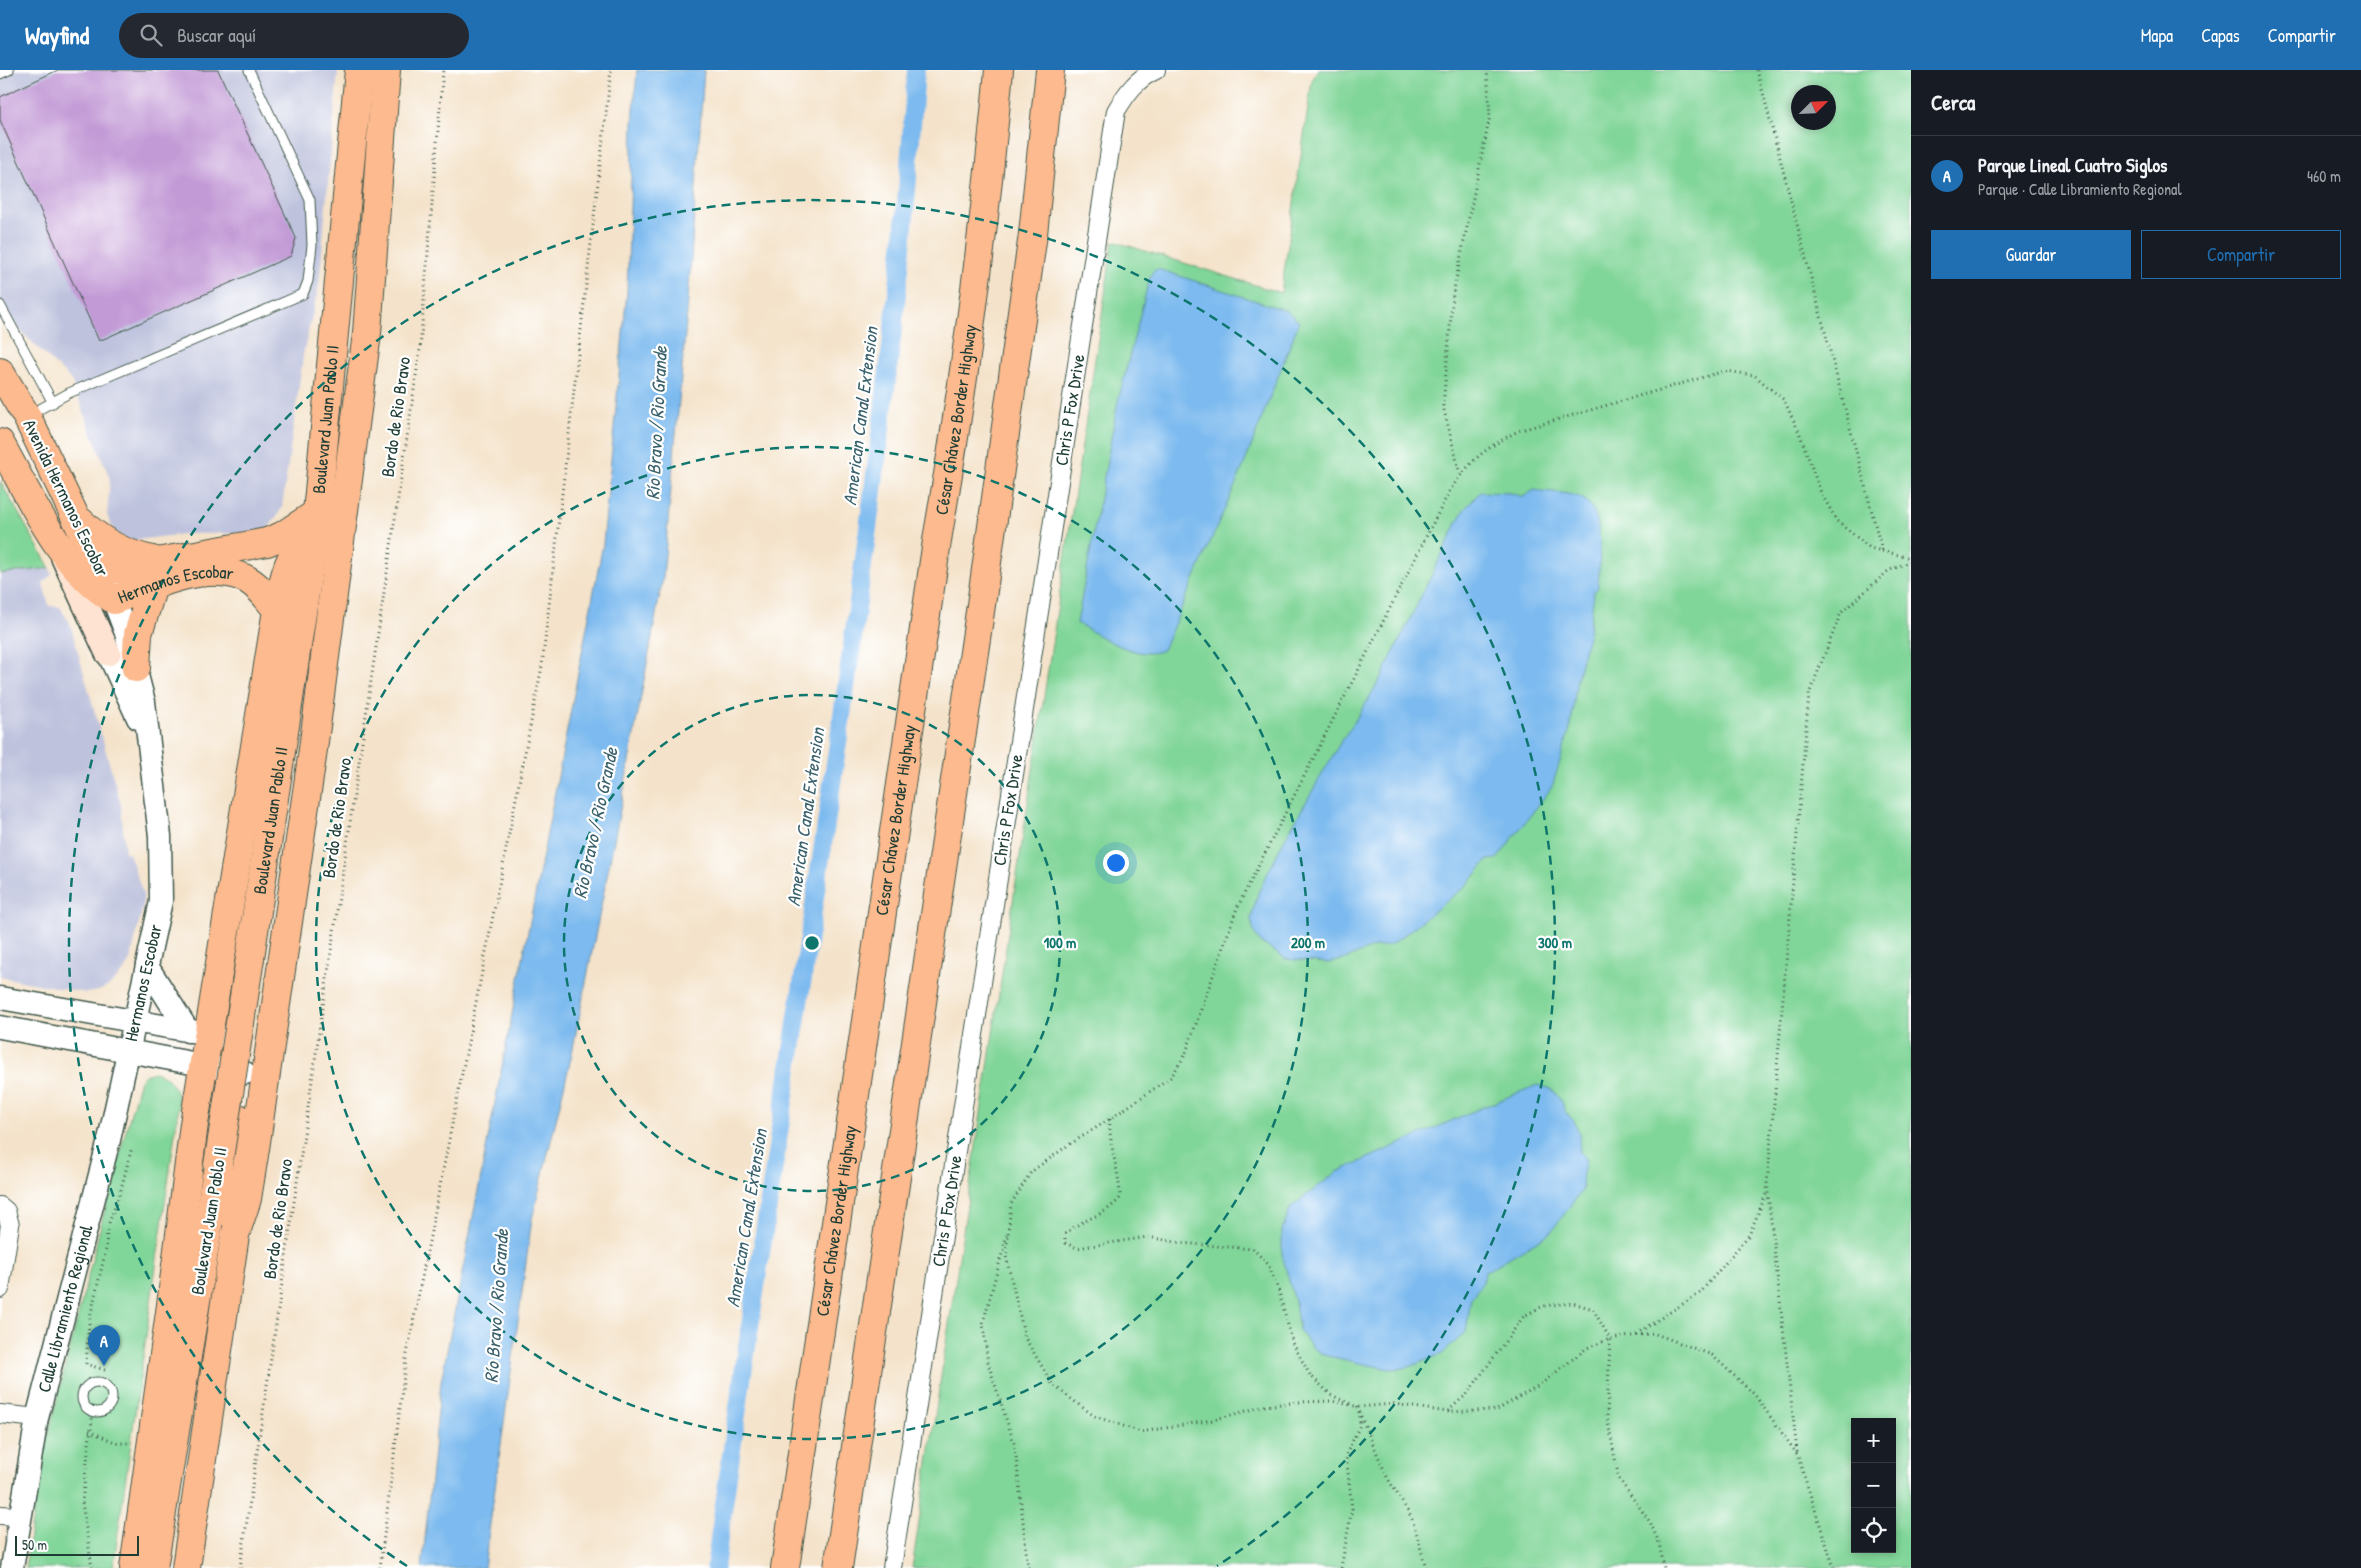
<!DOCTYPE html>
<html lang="es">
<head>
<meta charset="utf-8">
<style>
  :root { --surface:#171b24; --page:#242831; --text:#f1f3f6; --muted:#9ea1a6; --line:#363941; --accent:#1f6fb2 }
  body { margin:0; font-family:"Patrick Hand",sans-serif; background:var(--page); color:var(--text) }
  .controls { position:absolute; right:15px; bottom:15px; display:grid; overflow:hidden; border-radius:0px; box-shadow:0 2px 8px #0003 }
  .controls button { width:45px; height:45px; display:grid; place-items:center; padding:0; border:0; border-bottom:1px solid var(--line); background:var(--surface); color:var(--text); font:25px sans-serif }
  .compass { position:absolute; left:1791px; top:15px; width:45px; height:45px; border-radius:50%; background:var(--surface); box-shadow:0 2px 8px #0003; rotate:66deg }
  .scale { position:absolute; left:15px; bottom:12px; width:124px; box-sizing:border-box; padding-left:5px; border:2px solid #1f3d34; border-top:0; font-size:14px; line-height:18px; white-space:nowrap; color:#1f3d34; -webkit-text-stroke:4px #fff; paint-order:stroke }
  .you { position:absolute; left:1115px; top:792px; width:18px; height:18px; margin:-12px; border:4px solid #fff; border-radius:50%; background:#1a73e8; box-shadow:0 0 0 8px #1a73e833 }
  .badge { display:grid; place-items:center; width:32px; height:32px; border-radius:50%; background:var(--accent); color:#fff; font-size:16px; font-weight:700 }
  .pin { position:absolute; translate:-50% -41px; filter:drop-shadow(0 1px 2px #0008) }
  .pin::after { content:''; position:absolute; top:26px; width:18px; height:15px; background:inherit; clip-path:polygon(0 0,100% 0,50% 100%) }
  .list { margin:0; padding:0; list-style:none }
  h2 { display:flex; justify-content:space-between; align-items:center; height:65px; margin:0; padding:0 20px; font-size:21px }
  h2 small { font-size:16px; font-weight:400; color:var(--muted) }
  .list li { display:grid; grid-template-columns:32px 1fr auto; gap:15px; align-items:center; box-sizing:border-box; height:80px; padding:0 20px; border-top:1px solid var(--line) }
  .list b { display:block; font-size:19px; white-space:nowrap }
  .list p { margin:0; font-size:16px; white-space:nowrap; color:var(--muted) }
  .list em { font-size:16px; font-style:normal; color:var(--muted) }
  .actions { display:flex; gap:10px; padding:15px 20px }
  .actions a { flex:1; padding:11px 0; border:1px solid var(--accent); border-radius:0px; text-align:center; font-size:18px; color:var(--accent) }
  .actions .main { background:var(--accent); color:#fff }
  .icon { flex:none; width:28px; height:28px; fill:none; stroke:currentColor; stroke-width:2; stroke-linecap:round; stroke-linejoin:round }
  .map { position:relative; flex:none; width:1911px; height:1498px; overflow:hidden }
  header { display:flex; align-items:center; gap:30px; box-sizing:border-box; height:70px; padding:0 25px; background:var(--accent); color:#fff }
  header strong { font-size:24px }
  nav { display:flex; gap:28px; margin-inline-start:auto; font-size:18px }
  .search { width:350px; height:45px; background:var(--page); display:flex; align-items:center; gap:12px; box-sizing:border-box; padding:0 18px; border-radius:28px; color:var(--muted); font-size:19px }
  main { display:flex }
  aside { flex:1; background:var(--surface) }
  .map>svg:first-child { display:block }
</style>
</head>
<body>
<header>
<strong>Wayfind</strong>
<div class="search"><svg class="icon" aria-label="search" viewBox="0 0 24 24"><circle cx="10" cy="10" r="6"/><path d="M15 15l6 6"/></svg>Buscar aquí</div>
<nav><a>Mapa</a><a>Capas</a><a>Compartir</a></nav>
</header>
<main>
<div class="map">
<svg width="1911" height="1498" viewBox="0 0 1911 1498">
  <rect width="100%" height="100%" fill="#fff"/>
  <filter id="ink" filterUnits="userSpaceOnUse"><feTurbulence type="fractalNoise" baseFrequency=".02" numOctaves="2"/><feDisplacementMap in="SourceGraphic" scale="10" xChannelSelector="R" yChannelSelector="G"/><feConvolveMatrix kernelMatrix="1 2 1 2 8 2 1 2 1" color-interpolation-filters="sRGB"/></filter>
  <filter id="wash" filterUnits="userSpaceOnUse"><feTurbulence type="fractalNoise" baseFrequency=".0096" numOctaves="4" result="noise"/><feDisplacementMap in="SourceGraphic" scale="20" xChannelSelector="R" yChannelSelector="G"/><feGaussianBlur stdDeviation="1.12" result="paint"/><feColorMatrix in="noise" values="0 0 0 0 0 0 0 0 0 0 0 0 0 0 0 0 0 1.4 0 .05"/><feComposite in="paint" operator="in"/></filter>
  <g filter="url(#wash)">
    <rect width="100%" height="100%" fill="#f4e3ca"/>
    <g fill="#bec2dd">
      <path d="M0,0H338L319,215L304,280L282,437L276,448L266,460L253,463L184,464L128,471L114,462L107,445L110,409L71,310L0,241Z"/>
      <path d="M50,498L52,504L43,513L49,536L60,537L70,554L121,735L125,782L129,783L143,824V836L131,888L124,901L109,916L99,921L86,923L0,907V504Z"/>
    </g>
    <g fill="#80d598" stroke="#508966" fill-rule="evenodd">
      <path d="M1319,0H1911V1498H912L1113,171L1281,223L1312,10ZM1798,22H1828V52H1798ZM1855,1352H1892V1479H1855Z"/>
      <path d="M0,411L50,498L0,504Z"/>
      <path d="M154,1002C171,1006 176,1018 179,1035L113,1498H25L41,1393L110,1119L140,1010L145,1005Z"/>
    </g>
    <g fill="#7bbaef" stroke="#4d7c92">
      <path d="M637,0H704L688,231L663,507L621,735L571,988L532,1149L484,1498H422L441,1312L603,474L627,221L633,53Z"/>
      <path d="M1158,199L1287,241L1299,252L1243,397L1163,580C1138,592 1098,565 1077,553L1118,331L1149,210L1153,201Z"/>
      <path d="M1534,420C1548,422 1563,422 1576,426C1608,434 1599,492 1598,517L1594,522L1589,562L1577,609L1571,655L1552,717L1497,789L1488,790L1467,815L1408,862L1390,875L1374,877L1343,890L1327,893L1286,889L1260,872L1254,862L1251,849L1258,823L1283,772L1340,673L1355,651L1383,604L1463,441L1480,422L1511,423L1523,427Z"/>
      <path d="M1537,1015L1552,1019L1562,1032L1566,1043L1574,1051L1579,1063L1580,1082L1586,1090L1582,1109L1583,1119L1550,1163L1485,1202L1483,1212L1471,1228L1466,1262L1442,1284L1407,1298L1389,1299L1355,1292L1323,1285L1313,1278L1299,1260L1295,1232L1282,1185V1160L1291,1137L1337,1102L1464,1045Z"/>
    </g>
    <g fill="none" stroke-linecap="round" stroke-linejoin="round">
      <path stroke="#7bbaef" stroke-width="18" d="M715,1498C775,1064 852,632 900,197C907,132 911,66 916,0"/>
    </g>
    <g id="blocks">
      <path fill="#c29ad6" d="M58,0H218L296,168L291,186L99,271L0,50V27Z"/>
    </g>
  </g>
  <g filter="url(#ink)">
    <use href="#blocks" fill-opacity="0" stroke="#3f564a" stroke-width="1"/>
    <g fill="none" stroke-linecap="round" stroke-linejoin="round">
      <g stroke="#3f564a" stroke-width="11">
        <g id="service">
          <path d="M0,4L9,0"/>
          <path d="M0,235L53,333"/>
          <path d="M29,345L69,323L303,224L308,211L312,175L310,130L249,0"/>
          <circle cx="97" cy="1327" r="15"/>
        </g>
      </g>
      <g stroke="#3f564a" stroke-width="20">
        <g id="minor">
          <path d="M0,1136L6,1141L10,1155L0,1219"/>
          <path d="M0,1344L37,1348"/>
          <path d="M0,1445L19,1446"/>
          <path d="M892,1498L1116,41C1126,24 1137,8 1156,0"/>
        </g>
      </g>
      <g stroke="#3f564a" stroke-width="25">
        <g id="tertiary">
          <path d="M108,583L138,648"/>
          <path d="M147,896L188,961"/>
          <path d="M0,928L226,967"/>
          <path d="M0,957L245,1003"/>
          <path id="s1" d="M12,1498L37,1348L109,1070L161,831L160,766L144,632L126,563L108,515"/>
        </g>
      </g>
      <g stroke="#3f564a" stroke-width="28">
        <path id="secondary" d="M64,488L108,583"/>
      </g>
      <g stroke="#3f564a" stroke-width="30">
        <g id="primary">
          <path d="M0,302L27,347L102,502L267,472L282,466L317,443"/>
          <path id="s2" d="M0,373C31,428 58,495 114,530C151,516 210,488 248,510C260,517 269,530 277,540"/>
          <path d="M81,452C101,472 125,484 152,490"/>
          <path d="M136,598L138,564L153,516"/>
        </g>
      </g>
      <g stroke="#3f564a" stroke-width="30">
        <g id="trunk">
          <path id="s3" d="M250,888L317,443L359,0"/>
          <path d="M231,1144L228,1131L238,1048"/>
          <path d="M134,1498L171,1235L194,1054L277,540C283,519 286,474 313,471"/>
          <path d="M153,1498L216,1107"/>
          <path d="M186,1498L235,1165L247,1129L255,1079L312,687L367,263L386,0"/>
        </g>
      </g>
      <g stroke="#3f564a" stroke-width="30">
        <g id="motorway">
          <path id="s4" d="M785,1498L938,464C965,310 985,155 999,0"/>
          <path d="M838,1498L981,535L1033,164L1050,0"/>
        </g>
      </g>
      <g stroke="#3f564a" stroke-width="3" stroke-dasharray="1 4" stroke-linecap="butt">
        <path d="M1757,0L1882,481"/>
        <path d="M1460,404L1443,336L1453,224L1490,46L1487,0"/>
        <path d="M1110,1049C1108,1075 1120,1101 1120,1128C1103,1148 1084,1147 1065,1164V1173L1077,1178L1148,1167L1181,1173L1253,1179L1268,1194L1279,1222L1293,1274L1310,1305L1331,1325L1351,1334"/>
        <path d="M109,1153L120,1123L132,1077"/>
        <path d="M1007,1165L983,1253L988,1293L1015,1376L1028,1498"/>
        <path d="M1636,1264L1700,1223L1749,1165L1767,1122"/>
        <path d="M105,1300L86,1294L89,1252L106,1179L107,1159"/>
        <path d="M1357,1337L1388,1409L1412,1448L1426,1498"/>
        <path d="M1448,1341L1467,1324L1524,1246L1543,1236L1573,1233L1593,1239L1610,1269L1607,1347L1619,1409L1650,1452L1659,1473L1664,1498"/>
        <path d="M89,1361L117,1373H130"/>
        <path d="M1797,1382L1767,1115L1809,624L1841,543L1888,501L1911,491"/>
        <path d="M92,1498L82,1432L93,1342"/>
        <path d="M240,1498L420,279L443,0"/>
        <path d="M380,1498L406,1289L542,596L611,0"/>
        <path d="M1341,1498L1352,1439L1346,1385L1360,1355L1359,1340"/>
        <path d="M1834,1498L1797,1384L1754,1324L1712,1285L1653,1263L1610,1269L1587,1278L1541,1314L1497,1340L1447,1342L1394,1334L1359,1337L1332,1331L1299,1332L1265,1336L1212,1350L1141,1362L1094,1346L1053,1315L1025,1268L1006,1186L1011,1134L1031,1102L1067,1076L1110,1049L1171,1007L1185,985L1237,838L1449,422C1471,389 1483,380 1518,361L1725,301L1754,305L1784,330L1799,362L1821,423L1837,451L1870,478L1911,488"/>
      </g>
      <use href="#service" stroke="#fff" stroke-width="9"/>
      <use href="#minor" stroke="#fff" stroke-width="18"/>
      <use href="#tertiary" stroke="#fff" stroke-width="22"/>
      <use href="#secondary" stroke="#fee3d2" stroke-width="25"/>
      <use href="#primary" stroke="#fcba8e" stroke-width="28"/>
      <use href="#trunk" stroke="#fcba8e" stroke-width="28"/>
      <use href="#motorway" stroke="#fcba8e" stroke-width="28"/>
      <g stroke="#3f564a" stroke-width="30" stroke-linecap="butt">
        <path id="trunk-bridge" d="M218,1095L250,888"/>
      </g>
      <use href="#trunk-bridge" stroke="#fcba8e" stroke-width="28"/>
    </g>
  </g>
  <g fill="none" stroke="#0f766e" stroke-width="2.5" stroke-dasharray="9 6">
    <circle cx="812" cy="873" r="248"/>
    <circle cx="812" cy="873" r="496"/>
    <path d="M407 1496A743 743 0 1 1 1217 1496"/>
  </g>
  <g text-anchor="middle" stroke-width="4.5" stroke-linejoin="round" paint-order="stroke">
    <g font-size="18" fill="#1f3d34" stroke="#fff">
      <text transform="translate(1070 340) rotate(-81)" y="6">Chris P Fox Drive</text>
      <text transform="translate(396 347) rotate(-82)" y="6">Bordo de Rio Bravo</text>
      <text dy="6" stroke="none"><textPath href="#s4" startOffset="1161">César Chávez Border Highway</textPath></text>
      <text dy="6" stroke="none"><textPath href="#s3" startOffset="544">Boulevard Juan Pablo II</textPath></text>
      <text transform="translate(66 428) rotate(64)" y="6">Avenida Hermanos Escobar</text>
      <text dy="6" stroke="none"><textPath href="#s2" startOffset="261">Hermanos Escobar</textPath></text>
      <text transform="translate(1008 740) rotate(-81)" y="6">Chris P Fox Drive</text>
      <text transform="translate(337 748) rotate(-82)" y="6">Bordo de Rio Bravo</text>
      <text dy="6" stroke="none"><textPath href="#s4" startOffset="756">César Chávez Border Highway</textPath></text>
      <text dy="6" stroke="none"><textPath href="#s3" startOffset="139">Boulevard Juan Pablo II</textPath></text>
      <text dy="6" stroke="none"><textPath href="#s1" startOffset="600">Hermanos Escobar</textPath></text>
      <text transform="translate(947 1141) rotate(-81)" y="6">Chris P Fox Drive</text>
      <text transform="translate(278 1149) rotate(-82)" y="6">Bordo de Rio Bravo</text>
      <text dy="6" stroke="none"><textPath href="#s4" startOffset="351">César Chávez Border Highway</textPath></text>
      <text transform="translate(209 1151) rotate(-81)" y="6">Boulevard Juan Pablo II</text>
      <text dy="6" stroke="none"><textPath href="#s1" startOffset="265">Calle Libramiento Regional</textPath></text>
    </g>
    <g font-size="19" font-style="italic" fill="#3b626c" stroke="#fff">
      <text transform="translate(860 346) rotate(-83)" y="7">American Canal Extension</text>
      <text transform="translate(656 353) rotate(-87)" y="7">Río Bravo / Rio Grande</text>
      <text transform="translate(805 747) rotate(-82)" y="7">American Canal Extension</text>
      <text transform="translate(595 753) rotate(-78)" y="7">Río Bravo / Rio Grande</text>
      <text transform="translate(746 1148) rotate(-81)" y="7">American Canal Extension</text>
      <text transform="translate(496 1236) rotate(-86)" y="7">Río Bravo / Rio Grande</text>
    </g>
  </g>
  <circle cx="812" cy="873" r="8" fill="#0f766e" stroke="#fff" stroke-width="2.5"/>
  <g font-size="15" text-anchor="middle" font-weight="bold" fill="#0f766e" stroke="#fff" stroke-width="4.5" stroke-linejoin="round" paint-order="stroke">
    <text x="1060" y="878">100 m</text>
    <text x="1308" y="878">200 m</text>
    <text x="1555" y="878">300 m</text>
  </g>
</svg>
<div class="controls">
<button>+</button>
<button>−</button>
<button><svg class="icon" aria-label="locate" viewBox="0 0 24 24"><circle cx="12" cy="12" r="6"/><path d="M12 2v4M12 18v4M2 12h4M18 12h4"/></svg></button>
</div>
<svg class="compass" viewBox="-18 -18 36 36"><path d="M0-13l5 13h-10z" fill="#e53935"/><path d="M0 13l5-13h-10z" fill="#9ea1a6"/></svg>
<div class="scale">50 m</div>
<div class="you"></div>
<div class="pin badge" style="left:104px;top:1296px">A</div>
</div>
<aside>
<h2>Cerca<small></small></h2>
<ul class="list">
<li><span class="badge">A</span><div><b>Parque Lineal Cuatro Siglos</b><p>Parque · Calle Libramiento Regional</p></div><em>460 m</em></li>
</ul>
<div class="actions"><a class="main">Guardar</a><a>Compartir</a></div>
</aside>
</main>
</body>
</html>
